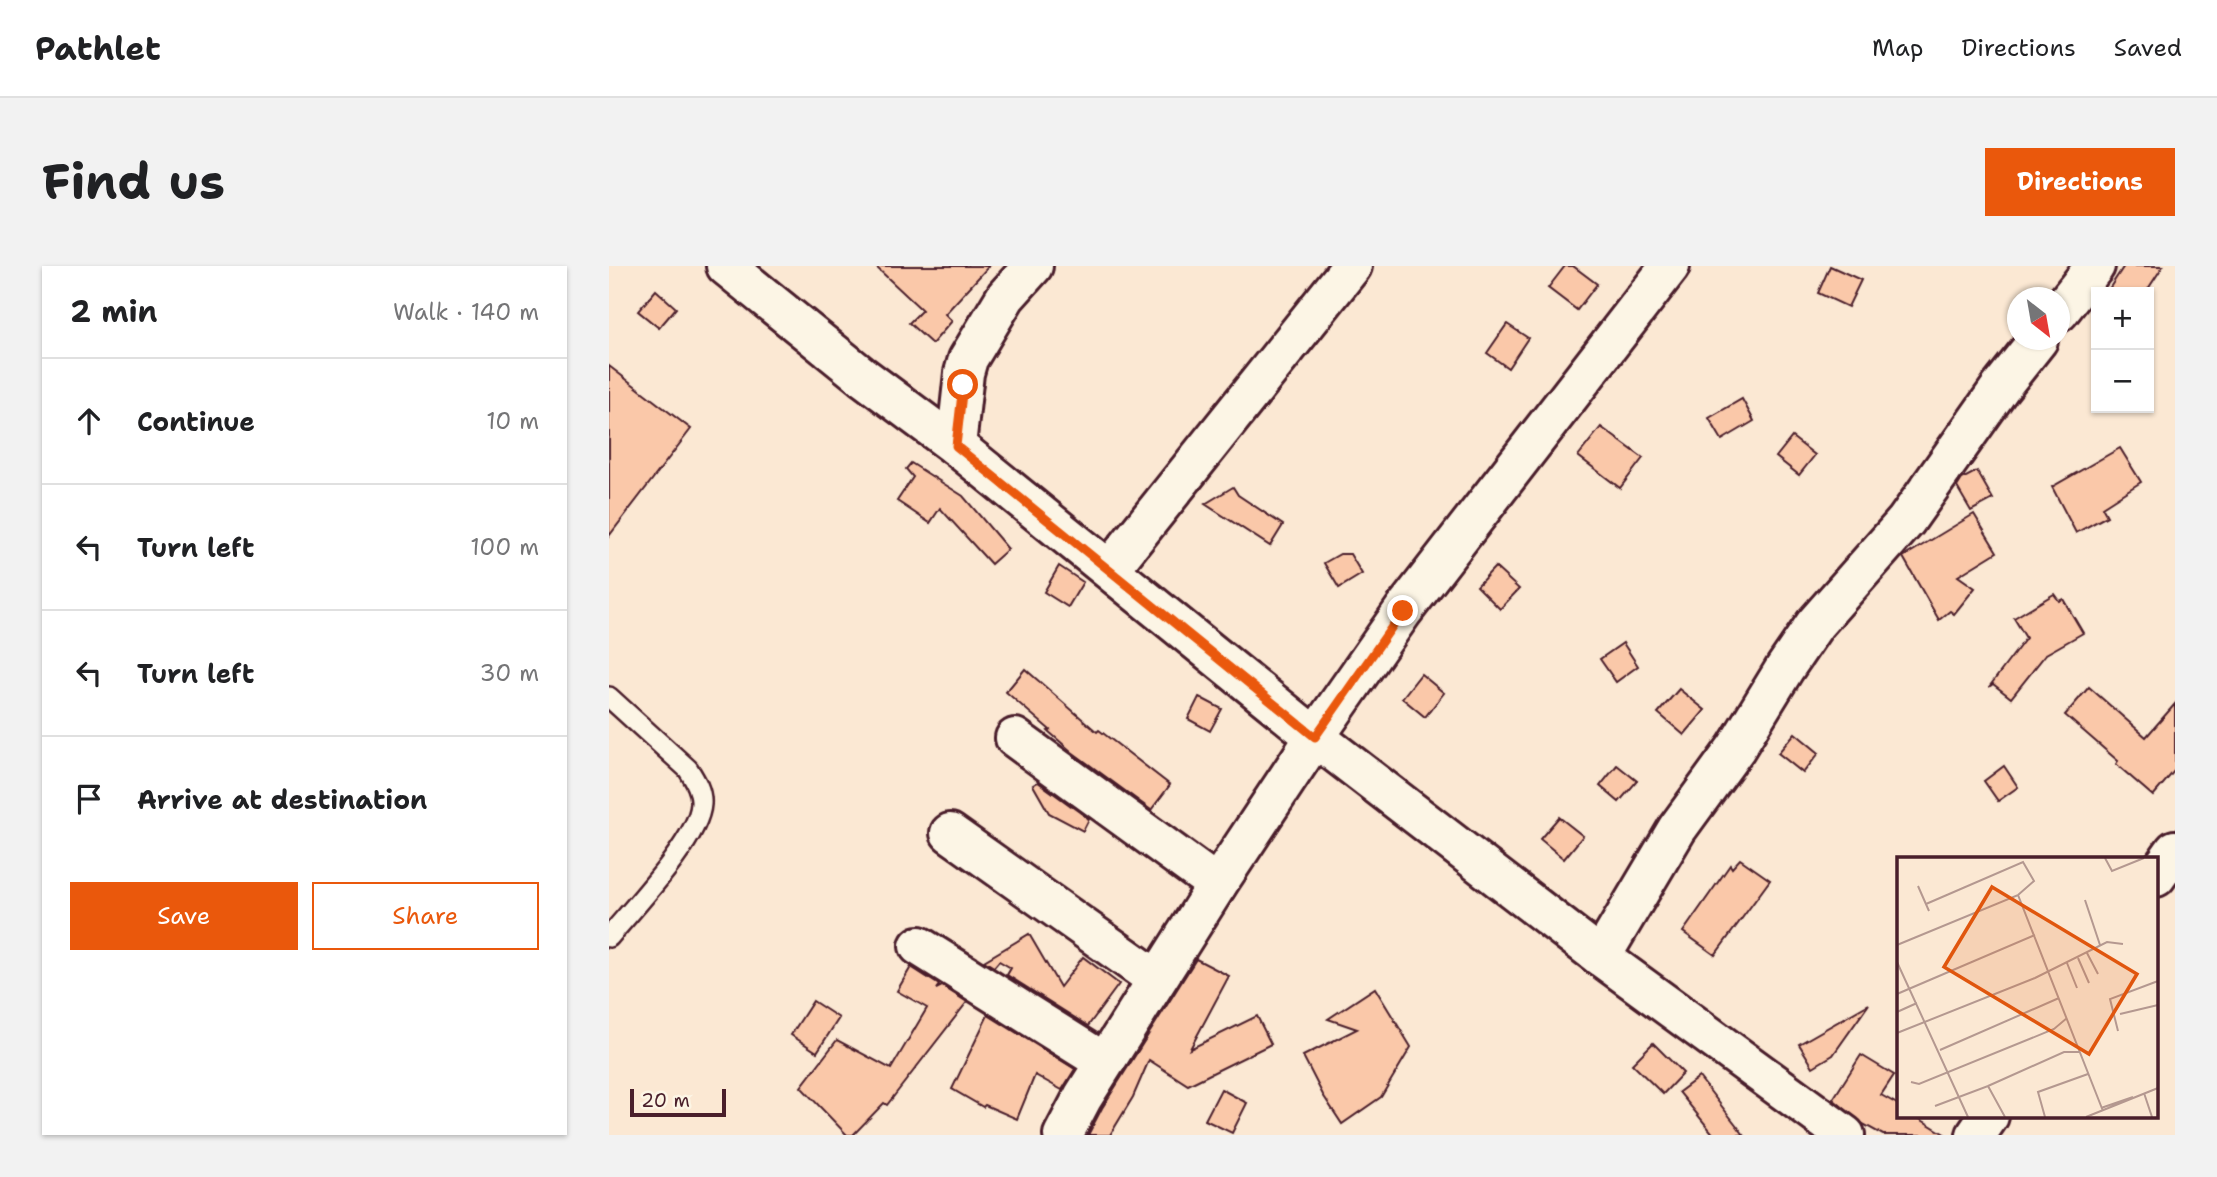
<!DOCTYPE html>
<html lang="en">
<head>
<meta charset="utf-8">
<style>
  :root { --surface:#fff; --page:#f2f2f2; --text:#202124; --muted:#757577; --line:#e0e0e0; --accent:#ea580c }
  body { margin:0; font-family:"Shantell Sans",sans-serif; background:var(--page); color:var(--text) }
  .controls { position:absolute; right:21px; top:21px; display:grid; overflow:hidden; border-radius:0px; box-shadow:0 2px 5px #0004 }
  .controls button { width:63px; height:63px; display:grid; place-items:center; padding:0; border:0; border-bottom:2px solid var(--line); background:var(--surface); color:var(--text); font:35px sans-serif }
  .compass { position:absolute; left:1398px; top:21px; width:63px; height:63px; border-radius:50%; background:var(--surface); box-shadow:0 2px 5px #0004; rotate:149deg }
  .scale { position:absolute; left:21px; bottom:18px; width:96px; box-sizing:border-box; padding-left:7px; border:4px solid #4a1f2b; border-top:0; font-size:19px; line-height:24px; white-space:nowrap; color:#4a1f2b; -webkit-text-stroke:5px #fcf5e5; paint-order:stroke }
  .stop { position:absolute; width:21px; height:21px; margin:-16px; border:5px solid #ea580c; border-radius:50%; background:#fff }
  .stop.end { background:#ea580c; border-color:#fff; box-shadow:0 2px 7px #0008 }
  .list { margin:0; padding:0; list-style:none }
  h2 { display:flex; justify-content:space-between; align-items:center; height:91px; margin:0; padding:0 28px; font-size:30px }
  h2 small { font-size:23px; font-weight:400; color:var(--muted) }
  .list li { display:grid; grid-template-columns:46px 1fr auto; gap:21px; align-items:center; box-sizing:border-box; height:126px; padding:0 28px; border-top:2px solid var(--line) }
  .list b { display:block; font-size:26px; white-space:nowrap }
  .list em { font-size:23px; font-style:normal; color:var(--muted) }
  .actions { display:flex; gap:14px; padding:21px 28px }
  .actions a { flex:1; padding:16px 0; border:2px solid var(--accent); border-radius:0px; text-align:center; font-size:24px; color:var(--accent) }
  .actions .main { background:var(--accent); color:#fff }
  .icon { flex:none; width:38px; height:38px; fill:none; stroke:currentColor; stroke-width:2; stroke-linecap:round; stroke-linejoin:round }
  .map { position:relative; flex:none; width:1566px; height:869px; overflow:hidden; border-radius:0px }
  header { display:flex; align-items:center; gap:42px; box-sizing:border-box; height:98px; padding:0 35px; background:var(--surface); border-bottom:2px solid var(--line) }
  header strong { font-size:33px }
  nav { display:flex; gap:38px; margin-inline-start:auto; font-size:24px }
  .intro { display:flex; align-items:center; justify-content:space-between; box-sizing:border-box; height:168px; padding:0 42px }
  h1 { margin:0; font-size:49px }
  .button { padding:18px 32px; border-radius:0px; background:var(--accent); color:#fff; font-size:24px; font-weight:700 }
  main { display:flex; gap:42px; padding:0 42px }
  aside { flex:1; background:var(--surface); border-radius:0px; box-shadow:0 2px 5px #0004 }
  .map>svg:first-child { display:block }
</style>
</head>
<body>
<header>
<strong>Pathlet</strong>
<nav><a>Map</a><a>Directions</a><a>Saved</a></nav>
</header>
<div class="intro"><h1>Find us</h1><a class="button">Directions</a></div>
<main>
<aside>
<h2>2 min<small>Walk · 140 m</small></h2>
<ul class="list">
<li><svg class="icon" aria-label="ahead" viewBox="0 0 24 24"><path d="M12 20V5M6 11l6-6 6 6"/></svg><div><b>Continue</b></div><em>10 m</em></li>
<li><svg class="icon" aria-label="left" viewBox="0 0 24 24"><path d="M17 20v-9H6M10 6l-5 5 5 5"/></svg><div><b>Turn left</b></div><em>100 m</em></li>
<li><svg class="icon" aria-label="left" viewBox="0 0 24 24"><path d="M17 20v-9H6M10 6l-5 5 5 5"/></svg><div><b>Turn left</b></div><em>30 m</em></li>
<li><svg class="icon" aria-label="arrive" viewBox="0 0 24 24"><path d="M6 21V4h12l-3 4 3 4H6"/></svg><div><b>Arrive at destination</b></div></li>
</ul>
<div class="actions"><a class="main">Save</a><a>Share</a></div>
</aside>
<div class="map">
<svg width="1566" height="869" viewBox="0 0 1566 869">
  <rect width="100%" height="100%" fill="#fbe8d3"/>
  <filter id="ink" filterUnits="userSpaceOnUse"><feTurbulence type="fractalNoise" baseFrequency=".0143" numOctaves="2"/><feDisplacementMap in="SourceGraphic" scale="14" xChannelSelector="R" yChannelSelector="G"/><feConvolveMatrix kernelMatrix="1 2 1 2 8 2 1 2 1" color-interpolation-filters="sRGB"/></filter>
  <g filter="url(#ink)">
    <g fill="#fac8a9" stroke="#4a1f2b" stroke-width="2">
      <path d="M266,0H380L336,48L343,55L323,78L300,57L313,44Z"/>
      <path d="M956,0H964L988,18L968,44L939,22Z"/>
      <path d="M1221,0L1252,14L1239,41L1209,27Z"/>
      <path d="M1515,0H1554L1537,26H1498Z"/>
      <path d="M47,24L67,42L50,62L29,45Z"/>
      <path d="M898,58L919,72L899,102L878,87Z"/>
      <path d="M0,100L82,163L0,270Z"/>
      <path d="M1133,133L1145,155L1113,174L1100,152Z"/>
      <path d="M992,161L1034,192L1011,222L969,190Z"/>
      <path d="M1183,171L1206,189L1190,209L1167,191Z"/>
      <path d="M1511,182L1532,216L1493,241L1498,250L1467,267L1443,221Z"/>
      <path d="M302,197L354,230L399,283L382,298L331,242L321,257L288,235L304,211L297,203Z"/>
      <path d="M1368,205L1384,233L1362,245L1348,221L1353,213Z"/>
      <path d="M624,221L629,229L674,259L661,280L596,238Z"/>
      <path d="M1365,248L1388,286L1349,310L1366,322L1345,348L1341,345L1330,354L1294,291Z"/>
      <path d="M731,288H741L753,308L730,322L715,297Z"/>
      <path d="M450,300L474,316L459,341L435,326Z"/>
      <path d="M886,301L910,323L891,343L868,320Z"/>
      <path d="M1445,328L1450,335L1454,333L1474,367L1437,388L1402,432L1384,418L1380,421L1417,372L1405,352Z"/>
      <path d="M1014,377L1029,400L1007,416L991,393Z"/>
      <path d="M416,403L488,466L490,464L561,519L542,544L463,486L439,465L441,464L397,426Z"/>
      <path d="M812,408L835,427L816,451L793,432Z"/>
      <path d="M1480,421L1537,471L1566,438V504L1544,530L1507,498L1509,495L1456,449Z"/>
      <path d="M1070,423L1096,444L1075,469L1049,447Z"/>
      <path d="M590,431L613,443L601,465L579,453Z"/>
      <path d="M1186,467L1210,487L1194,507L1169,487Z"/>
      <path d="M1008,499L1028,515L1010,536L991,520Z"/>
      <path d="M1395,500L1409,521L1389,535L1375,515Z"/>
      <path d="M429,516L480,553L474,565L440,547L424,519Z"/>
      <path d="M950,551L974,570L955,593L931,573Z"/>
      <path d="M1131,593L1161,614L1106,689L1074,666L1121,599L1123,602Z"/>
      <path d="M420,668L451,721L474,691L510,718L479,760L398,709L402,702L390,695L385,701L375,695Z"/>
      <path d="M587,693L620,710L581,783L648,750L662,778L579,819L540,794L524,831L501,869H479L493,842Z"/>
      <path d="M302,701L330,719L327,723L333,720L358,736L278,839L275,837L244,869H238L192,821L228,774L282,803L318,742L288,725Z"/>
      <path d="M766,722L802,781L772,831L733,858L714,829L694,790L748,763L719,753Z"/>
      <path d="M204,735L230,752L208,786L182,769Z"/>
      <path d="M1260,738L1224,789L1204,801L1190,778Z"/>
      <path d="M379,749L466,803L453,824L426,809L408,853L376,839L374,841L343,823Z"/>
      <path d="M1044,777L1074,807L1054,828L1023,798Z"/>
      <path d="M1252,789L1285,809L1272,829L1290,839V850H1306L1337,869H1274L1254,858L1224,833Z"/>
      <path d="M1090,811L1135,869H1105L1070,826Z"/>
      <path d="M612,823L638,837L623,867L596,854Z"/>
    </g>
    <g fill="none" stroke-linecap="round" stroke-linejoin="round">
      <g stroke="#4a1f2b" stroke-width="24">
        <path id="service" d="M0,431L79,503C86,514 93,525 92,538C90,573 24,642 0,671"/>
      </g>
      <g stroke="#4a1f2b" stroke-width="44">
        <g id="minor">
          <path d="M117,0L253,110L347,180L706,471L992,691L1236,869"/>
          <path d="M1450,46L1486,0"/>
          <path d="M347,180L355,107L359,93L397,30L424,0"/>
          <path d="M501,303L743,0"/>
          <path d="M406,472L608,619"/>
          <path d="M341,567L547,713"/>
          <path d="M1547,611L1566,584"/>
          <path d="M310,680L495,796"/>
          <path d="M992,691L1068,563L1127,482L1176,402L1206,358L1297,255L1391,122L1429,74"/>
          <path d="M454,869L474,831L608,619L706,471L794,345L1061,0"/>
          <path d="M1367,869L1380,850"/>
        </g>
      </g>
      <use href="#service" stroke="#fcf5e5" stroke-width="19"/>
      <use href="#minor" stroke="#fcf5e5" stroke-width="38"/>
    </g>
  </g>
  <g fill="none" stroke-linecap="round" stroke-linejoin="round" filter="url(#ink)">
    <path stroke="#ea580c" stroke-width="9" d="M354,119L347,180L706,471L794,345"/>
  </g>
  <g transform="translate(1288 591)">
    <rect width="261" height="261" fill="#fbe8d3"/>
    <path fill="none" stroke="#b49890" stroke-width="2" d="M208,1L215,14L247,1M21,29L32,54M188,43L203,88M29,47L126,5L137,24L121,38M0,88L121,38L206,254M190,96L201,117M181,101L192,126M0,105L71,260M170,106L180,131M0,137L138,78M0,155L20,146M223,157L261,148M221,174L213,142L261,124M0,176L138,121L210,85L226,87M43,193L162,141M14,225L22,227L157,172L170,161M91,229L167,195H183M247,236L255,260M38,249L91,229L108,260M204,251L236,240M148,260L141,235L191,217M189,260L261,231"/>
    <path fill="#e0560e" fill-opacity="0.15" stroke="#e0560e" stroke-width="3.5" d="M95,30L240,117L192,197L47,110Z"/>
    <rect width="261" height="261" fill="none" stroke="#4a1f2b" stroke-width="3.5"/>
  </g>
</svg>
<div class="controls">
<button>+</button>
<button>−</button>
</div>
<svg class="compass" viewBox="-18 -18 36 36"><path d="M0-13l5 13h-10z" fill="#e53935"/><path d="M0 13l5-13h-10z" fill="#757577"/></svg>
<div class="scale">20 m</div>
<div class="stop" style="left:354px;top:119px"></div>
<div class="stop end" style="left:794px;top:345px"></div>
</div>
</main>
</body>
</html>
